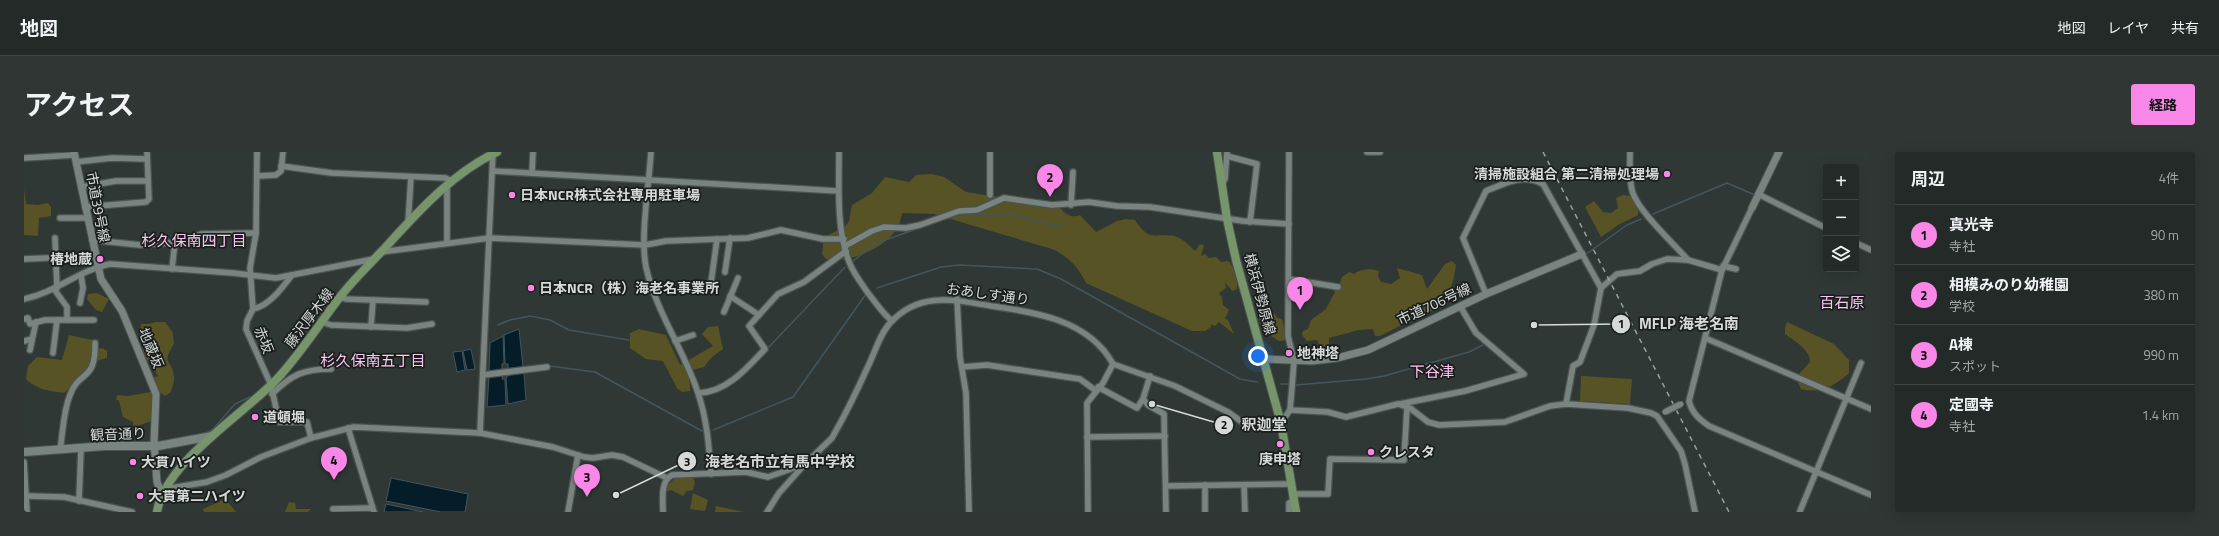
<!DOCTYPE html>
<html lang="ja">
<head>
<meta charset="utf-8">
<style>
  :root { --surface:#232a27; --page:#2f3633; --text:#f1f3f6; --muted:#a3a7a7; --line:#404644; --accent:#f987e8 }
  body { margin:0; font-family:"Titillium Web","Noto Sans JP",sans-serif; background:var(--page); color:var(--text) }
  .controls { position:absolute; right:12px; top:12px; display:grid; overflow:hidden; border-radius:4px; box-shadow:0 4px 16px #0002 }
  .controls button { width:36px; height:36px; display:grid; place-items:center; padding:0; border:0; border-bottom:1px solid var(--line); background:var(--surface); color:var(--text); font:20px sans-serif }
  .you { position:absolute; left:1234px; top:204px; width:14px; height:14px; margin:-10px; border:3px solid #fff; border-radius:50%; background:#1a73e8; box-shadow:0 0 0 6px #1a73e833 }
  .badge { display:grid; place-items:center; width:26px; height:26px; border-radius:50%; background:var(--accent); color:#111; font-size:13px; font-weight:700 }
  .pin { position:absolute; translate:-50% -33px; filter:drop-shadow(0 1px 2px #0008) }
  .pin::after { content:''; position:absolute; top:21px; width:14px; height:12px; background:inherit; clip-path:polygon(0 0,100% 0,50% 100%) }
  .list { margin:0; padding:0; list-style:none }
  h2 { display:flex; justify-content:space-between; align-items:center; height:52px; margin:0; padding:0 16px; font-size:17px }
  h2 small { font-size:13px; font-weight:400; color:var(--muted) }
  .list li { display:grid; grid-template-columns:26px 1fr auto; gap:12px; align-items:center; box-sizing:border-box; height:60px; padding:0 16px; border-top:1px solid var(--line) }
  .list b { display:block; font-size:15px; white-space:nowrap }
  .list p { margin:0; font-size:13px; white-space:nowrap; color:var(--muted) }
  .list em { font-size:13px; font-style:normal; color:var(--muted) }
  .icon { flex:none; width:22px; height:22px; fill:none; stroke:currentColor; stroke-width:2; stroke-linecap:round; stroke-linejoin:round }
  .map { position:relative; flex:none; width:1847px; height:360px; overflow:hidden; border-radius:4px }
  header { display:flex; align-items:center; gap:24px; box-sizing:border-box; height:56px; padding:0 20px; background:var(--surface); border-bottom:1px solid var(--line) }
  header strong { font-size:19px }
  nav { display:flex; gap:22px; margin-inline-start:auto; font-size:14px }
  .intro { display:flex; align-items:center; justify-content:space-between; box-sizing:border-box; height:96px; padding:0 24px }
  h1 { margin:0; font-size:28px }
  .button { padding:10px 18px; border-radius:4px; background:var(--accent); color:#111; font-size:14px; font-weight:700 }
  main { display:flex; gap:24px; padding:0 24px }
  aside { flex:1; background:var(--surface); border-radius:4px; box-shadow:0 4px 16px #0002 }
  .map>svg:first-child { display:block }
</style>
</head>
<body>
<header>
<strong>地図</strong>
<nav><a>地図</a><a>レイヤ</a><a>共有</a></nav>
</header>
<div class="intro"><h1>アクセス</h1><a class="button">経路</a></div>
<main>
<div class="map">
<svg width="1847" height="360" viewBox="0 0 1847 360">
  <rect width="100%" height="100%" fill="#2f3834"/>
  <g fill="#585325">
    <path d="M907,22L920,25L942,40L1034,54C1041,61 1046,67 1056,63L1072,80L1093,69L1102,67L1111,68C1126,90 1129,81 1150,84C1158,86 1165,93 1171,99L1176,92L1180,93L1177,104L1181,102L1185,106L1192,105L1197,110L1204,109C1211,114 1214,129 1213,137L1208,139L1201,130L1202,136L1195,141L1198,145L1199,153L1205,158L1201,167L1204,168L1210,182L1195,170L1191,174L1187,172V175L1181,179H1168L1062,131C1055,116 1045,106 1031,98L910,62L878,61C877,66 876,72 873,76C862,96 824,112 802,107L798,102L800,85L821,75L825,69L828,53L848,41L861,25L885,30L892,23Z"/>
    <path d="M0,37L2,52L14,53L24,51L27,55V64L15,66L14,84L0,83Z"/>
    <path d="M1599,43L1607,44L1615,55L1614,63L1594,73L1577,85L1561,55L1570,49L1579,60L1587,61L1594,56L1592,46Z"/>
    <path d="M1428,109L1432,113C1429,131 1425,157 1403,160L1356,184H1351L1349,177L1335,178L1305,186V199L1302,202L1298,198L1293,188L1283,189L1278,183L1279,179L1284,177L1287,168L1302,157L1311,140L1308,137L1309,133L1316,131L1318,125L1325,120L1330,122C1336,117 1348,116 1355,119L1354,124L1357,130L1367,132L1376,126L1373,116L1398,123L1403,137L1421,112Z"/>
    <path d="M73,141L85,147L78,160L72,158L63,147L64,142Z"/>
    <path d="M1242,158L1246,162H1251L1253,166L1258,167L1263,188L1255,189L1238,178L1234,163Z"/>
    <path d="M132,170H141L149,181L150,192C136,214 148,206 150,224C151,228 148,235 147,240L141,244L131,237L127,227L134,224L129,213L124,210L119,198L125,194L122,188L115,185L117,172H125Z"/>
    <path d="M1763,170L1810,192L1825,208V221C1811,234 1796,242 1777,237L1773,228L1775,222L1786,210C1786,197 1770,189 1761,182V176Z"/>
    <path d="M694,174L699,197L688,205L680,215L665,219L666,239L658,240L653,236L639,209L622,207L606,196V181L615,177L642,183L656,213L689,194L678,182L684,175Z"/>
    <path d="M45,183L68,188L69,198L78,196L83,199V206L67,210L63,220L40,241C26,239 13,238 2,227L4,214L13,205L38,208Z"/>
    <path d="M1557,224L1608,227L1606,252L1556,249Z"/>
    <path d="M127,240L129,248L128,269L110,275L109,270L99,265L95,249L92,247L93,243L104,244Z"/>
    <path d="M663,325L669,326L671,330L669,338L663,339L659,344L647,338L641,340V336L650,327Z"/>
    <path d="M669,341L684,348L681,359L666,357Z"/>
    <path d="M199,348L203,349L212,360H180L179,357Z"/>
    <path d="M265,350L271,351L272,357H287L284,360H261Z"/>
    <path d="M692,354L720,360H691Z"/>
  </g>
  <g fill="#051d29" stroke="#43565e">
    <path d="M495,177L499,215L484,217V212H481L480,183Z"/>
    <path d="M479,184L480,211L478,212V217L465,219L466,191Z"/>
    <path d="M447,197L451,217L443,218L439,199Z"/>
    <path d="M438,199L441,218L433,220L429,200Z"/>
    <path d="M500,221L502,248L484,252L482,227L484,223Z"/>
    <path d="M479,223L478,227H481L482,253L463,255L465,225Z"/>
    <path d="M367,326L444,342L441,360H417L362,349Z"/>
    <path d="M362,352L399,360H360Z"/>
  </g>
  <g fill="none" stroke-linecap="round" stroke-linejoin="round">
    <g stroke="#43565e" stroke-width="1.5">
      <path d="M1629,62L1703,31L1731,43"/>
      <path d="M925,65L942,62H986L1018,71L1040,74"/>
      <path d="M1841,98L1847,101"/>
      <path d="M1561,103L1603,73L1617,67"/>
      <path d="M828,110L850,92L895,76"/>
      <path d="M853,136L917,115L935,113L1013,117L1037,127L1216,227L1233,230"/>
      <path d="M474,173L486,168L506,164L526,168L545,178L605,188"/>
      <path d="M743,197L821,115"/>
      <path d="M526,214L571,220L678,279"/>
      <path d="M1257,232H1264"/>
      <path d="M1272,233L1342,227L1360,224L1445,200L1459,193"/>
      <path d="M678,243L696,239"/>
      <path d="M689,278L769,245L842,142"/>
      <path d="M181,282L190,276L211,252L226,245"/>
    </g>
    <g stroke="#4c5351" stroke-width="8">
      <g id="minor">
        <path d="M233,0L232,81L226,116L229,157L223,169L222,177L247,233L255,270H283L287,286"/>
        <path d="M627,0C625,33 616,85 622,115C632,160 660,198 674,241C683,267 685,295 687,322"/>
        <path d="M815,0C815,34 812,80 826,112C830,122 838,132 844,141C852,151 858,161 868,169"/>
        <path d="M966,0V43"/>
        <path d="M1343,0H1356"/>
        <path d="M1606,0C1606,12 1605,26 1608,38C1612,57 1650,92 1664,108"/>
        <path d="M1203,4L1233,12L1226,70"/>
        <path d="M0,6L51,3"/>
        <path d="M52,10L88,6L123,7"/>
        <path d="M257,14L308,21L422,26L428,30"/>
        <path d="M469,19L814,39"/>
        <path d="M508,21L509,0"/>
        <path d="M234,24L252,23L257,19L259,0"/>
        <path d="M1198,31L1201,27L1203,0"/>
        <path d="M57,35L92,29H124"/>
        <path d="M1734,42L1802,76"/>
        <path d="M1047,53L1049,20"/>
        <path d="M61,55L122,50L125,47L123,0"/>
        <path d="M1728,56L1698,118L1665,249C1668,261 1675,267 1685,274L1847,343"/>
        <path d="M36,66H63"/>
        <path d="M384,71L387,25"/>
        <path d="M31,86L33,136"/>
        <path d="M68,88L116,93L155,90L177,82L232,81"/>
        <path d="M423,91V33"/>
        <path d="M1832,91L1847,98"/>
        <path d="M821,94L848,79L860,75L882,76L896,73L935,59L953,58L980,46L1028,53L1065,50L1093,54L1126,55L1219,69L1265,72"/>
        <path d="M357,100L466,86L621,93L642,89L724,86L757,78L799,87H820"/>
        <path d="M0,107L71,104"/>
        <path d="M1699,114L1712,117"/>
        <path d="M148,117L151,90"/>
        <path d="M701,120L706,86"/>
        <path d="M1265,127L1314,135"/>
        <path d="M1577,136L1593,122L1616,119L1628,112L1643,107L1664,108L1698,118"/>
        <path d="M30,137L43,155V168H33"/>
        <path d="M686,138L693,87"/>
        <path d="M1462,142L1439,86L1462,39C1482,31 1499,21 1519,32L1577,136L1570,173L1556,210L1549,214L1542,252"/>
        <path d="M706,144L735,163"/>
        <path d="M316,145L322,147L402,150"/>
        <path d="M0,147C31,141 55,118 86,112L209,121L252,126L350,107"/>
        <path d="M933,147L936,205L942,241L945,360"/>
        <path d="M56,151L59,136L57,123"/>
        <path d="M229,157C245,154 259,135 268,123"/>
        <path d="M700,160L714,126"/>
        <path d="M0,167L4,166L6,172L21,168H33L29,201"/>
        <path d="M43,168H70"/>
        <path d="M298,170L307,173L383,176L408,172"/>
        <path d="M347,175L349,148"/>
        <path d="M1681,186L1847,257"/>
        <path d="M0,189L8,187"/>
        <path d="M651,189L669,183"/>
        <path d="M6,198L12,170"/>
        <path d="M938,215L963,213L1056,227L1071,238"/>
        <path d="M459,223L523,215"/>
        <path d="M1074,235L1113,256L1119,247L1126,224"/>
        <path d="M675,241C703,240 723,216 741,197L725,174L754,142L780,130L822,99"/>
        <path d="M248,242C267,223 279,217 307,217"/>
        <path d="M1119,247L1124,253L1140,262L1142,360"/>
        <path d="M1376,252L1441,239L1500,222L1452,181L1436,154"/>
        <path d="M1266,258L1304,260L1322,265L1374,252L1386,256L1404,270L1415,273L1481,270L1526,254L1542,252L1604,256L1627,261L1633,264L1657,299L1661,312L1671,360"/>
        <path d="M324,276L350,360"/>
        <path d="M456,281L469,0"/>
        <path d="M1063,285L1141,284"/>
        <path d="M36,298C39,281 39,260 46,243C55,218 72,230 71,191"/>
        <path d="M0,310L3,360"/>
        <path d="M1181,333V360"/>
        <path d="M1220,333L1221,360"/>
        <path d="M1142,334L1268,332"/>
        <path d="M141,337L183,330L202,323L237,305L287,286L330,275L456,281L529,295L560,305L569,306L588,303L599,305L643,326"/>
        <path d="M1270,342H1304L1306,307L1380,308L1383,255"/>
        <path d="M2,344L40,345L108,360"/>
        <path d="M55,349L57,297"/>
        <path d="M309,357L348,356"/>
        <path d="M1776,359L1837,211"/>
        <path d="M544,360L554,303"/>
        <path d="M639,360C639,348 636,329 648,323L722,320L744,325L781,312L808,286L814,275C826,254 836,232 846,210C852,197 857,180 867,170C896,139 931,148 967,154C1011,160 1065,168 1089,212L1151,234L1204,260L1218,270L1257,271L1266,258L1268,235L1270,209L1264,184L1265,0"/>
        <path d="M743,360L755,341L781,312"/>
        <path d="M1064,360L1063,251L1079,231L1089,212"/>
        <path d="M1265,360V351L1271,348"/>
      </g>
    </g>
    <g stroke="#4c5351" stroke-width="9">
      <g id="tertiary">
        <path d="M50,0L77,127L98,159L132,242L130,291L133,330L136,338L139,340"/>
        <path d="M1728,56L1755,0"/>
        <path d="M1240,207L1288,209L1313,206L1344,198L1462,142L1558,102"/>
      </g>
    </g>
    <g stroke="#4c5351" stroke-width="10">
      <path id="secondary" d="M0,300L81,294H134L188,284"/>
    </g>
    <g stroke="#4c5351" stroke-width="10">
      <g id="primary">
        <path d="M1193,0L1203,67L1212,108L1257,271L1272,360"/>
        <path d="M133,360C141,310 219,263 253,227C277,201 295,172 316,145C329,128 344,114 359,98C392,62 428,21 473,0"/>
      </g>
    </g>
    <use href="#minor" stroke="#79837f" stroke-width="5.5"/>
    <use href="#tertiary" stroke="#79837f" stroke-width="7"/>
    <use href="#secondary" stroke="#79837f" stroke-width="8"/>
    <use href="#primary" stroke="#76956b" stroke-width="8"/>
    <path stroke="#9aa19e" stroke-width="1.5" stroke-dasharray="5 5" stroke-linecap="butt" d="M1519,0L1705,360"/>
    <g stroke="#4c5351" stroke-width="8" stroke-linecap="butt">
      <path id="minor-bridge" d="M1641,260L1657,252"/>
    </g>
    <use href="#minor-bridge" stroke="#79837f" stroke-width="5.5"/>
  </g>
  <g fill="#f987e8" stroke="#1a1e1c" stroke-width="1.5">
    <circle cx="1643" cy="22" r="4"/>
    <circle cx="488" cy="43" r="4"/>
    <circle cx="76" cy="107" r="4"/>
    <circle cx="507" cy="136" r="4"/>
    <circle cx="1265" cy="201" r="4"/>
    <circle cx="231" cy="265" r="4"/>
    <circle cx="1256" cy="292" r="4"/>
    <circle cx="1347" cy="300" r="4"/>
    <circle cx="109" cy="310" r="4"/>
    <circle cx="116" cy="344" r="4"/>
  </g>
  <g text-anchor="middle" stroke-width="3.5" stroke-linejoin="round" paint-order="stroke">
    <g font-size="14" font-weight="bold" fill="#d5dad8" stroke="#1a1e1c" text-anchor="start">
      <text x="1635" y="27" text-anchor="end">清掃施設組合 第二清掃処理場</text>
      <text x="496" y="48">日本NCR株式会社専用駐車場</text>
      <text x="68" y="112" text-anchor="end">椿地蔵</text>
      <text x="515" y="141">日本NCR（株）海老名事業所</text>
      <text x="1273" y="206">地神塔</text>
      <text x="239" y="270">道頓堀</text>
      <text x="1355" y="305">クレスタ</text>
      <text x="1256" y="312" text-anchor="middle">庚申塔</text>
      <text x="117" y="315">大貫ハイツ</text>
      <text x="124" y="349">大貫第二ハイツ</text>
    </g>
    <g font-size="14" fill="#d5dad8" stroke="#1a1e1c">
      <text transform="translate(74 55) rotate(79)" y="5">市道39号線</text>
      <text transform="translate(964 142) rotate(8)" y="5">おあしす通り</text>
      <text transform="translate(1236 142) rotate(75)" y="5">横浜伊勢原線</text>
      <text transform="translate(1410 152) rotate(-25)" y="5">市道706号線</text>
      <text transform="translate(285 166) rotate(-53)" y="5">藤沢厚木線</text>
      <text transform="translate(240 188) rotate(68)" y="5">赤坂</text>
      <text transform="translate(127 196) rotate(67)" y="5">地蔵坂</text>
      <text transform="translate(94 282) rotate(-2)" y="5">観音通り</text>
    </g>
    <g font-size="15" fill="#fac6f0" stroke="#1a1e1c">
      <text x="170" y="94">杉久保南四丁目</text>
      <text x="1818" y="156">百石原</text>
      <text x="349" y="214">杉久保南五丁目</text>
      <text x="1408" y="225">下谷津</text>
    </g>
  </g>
  <path fill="none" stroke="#d5dad8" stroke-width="1.5" d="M1510 173L1597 172M1128 252L1200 273M592 343L663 309"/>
  <g fill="#d5dad8" stroke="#1a1e1c" stroke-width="1.5">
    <circle cx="1510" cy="173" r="4"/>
    <circle cx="1128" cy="252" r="4"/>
    <circle cx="592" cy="343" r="4"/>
    <circle cx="1597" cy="172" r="10"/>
    <circle cx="1200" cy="273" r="10"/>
    <circle cx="663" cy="309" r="10"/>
  </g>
  <g font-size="12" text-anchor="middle" font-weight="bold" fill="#111">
    <text x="1597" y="176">1</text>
    <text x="1200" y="277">2</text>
    <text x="663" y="314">3</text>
  </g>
  <g font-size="15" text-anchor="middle" font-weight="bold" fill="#d5dad8" stroke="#1a1e1c" stroke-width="3.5" stroke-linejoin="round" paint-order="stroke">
    <text x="1665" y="177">MFLP 海老名南</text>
    <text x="1240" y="278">釈迦堂</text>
    <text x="756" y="315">海老名市立有馬中学校</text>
  </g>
</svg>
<div class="controls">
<button>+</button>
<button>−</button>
<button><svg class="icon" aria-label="layers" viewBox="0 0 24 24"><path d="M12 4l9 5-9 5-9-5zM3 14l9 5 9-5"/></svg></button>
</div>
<div class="you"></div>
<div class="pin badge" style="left:1276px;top:158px">1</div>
<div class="pin badge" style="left:1026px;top:45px">2</div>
<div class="pin badge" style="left:563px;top:345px">3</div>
<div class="pin badge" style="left:310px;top:328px">4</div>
</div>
<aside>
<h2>周辺<small>4件</small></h2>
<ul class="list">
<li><span class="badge">1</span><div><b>真光寺</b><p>寺社</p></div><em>90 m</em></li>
<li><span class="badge">2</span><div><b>相模みのり幼稚園</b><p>学校</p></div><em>380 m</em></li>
<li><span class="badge">3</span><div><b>A棟</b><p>スポット</p></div><em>990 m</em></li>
<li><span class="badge">4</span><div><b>定國寺</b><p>寺社</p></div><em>1.4 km</em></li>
</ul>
</aside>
</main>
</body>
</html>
